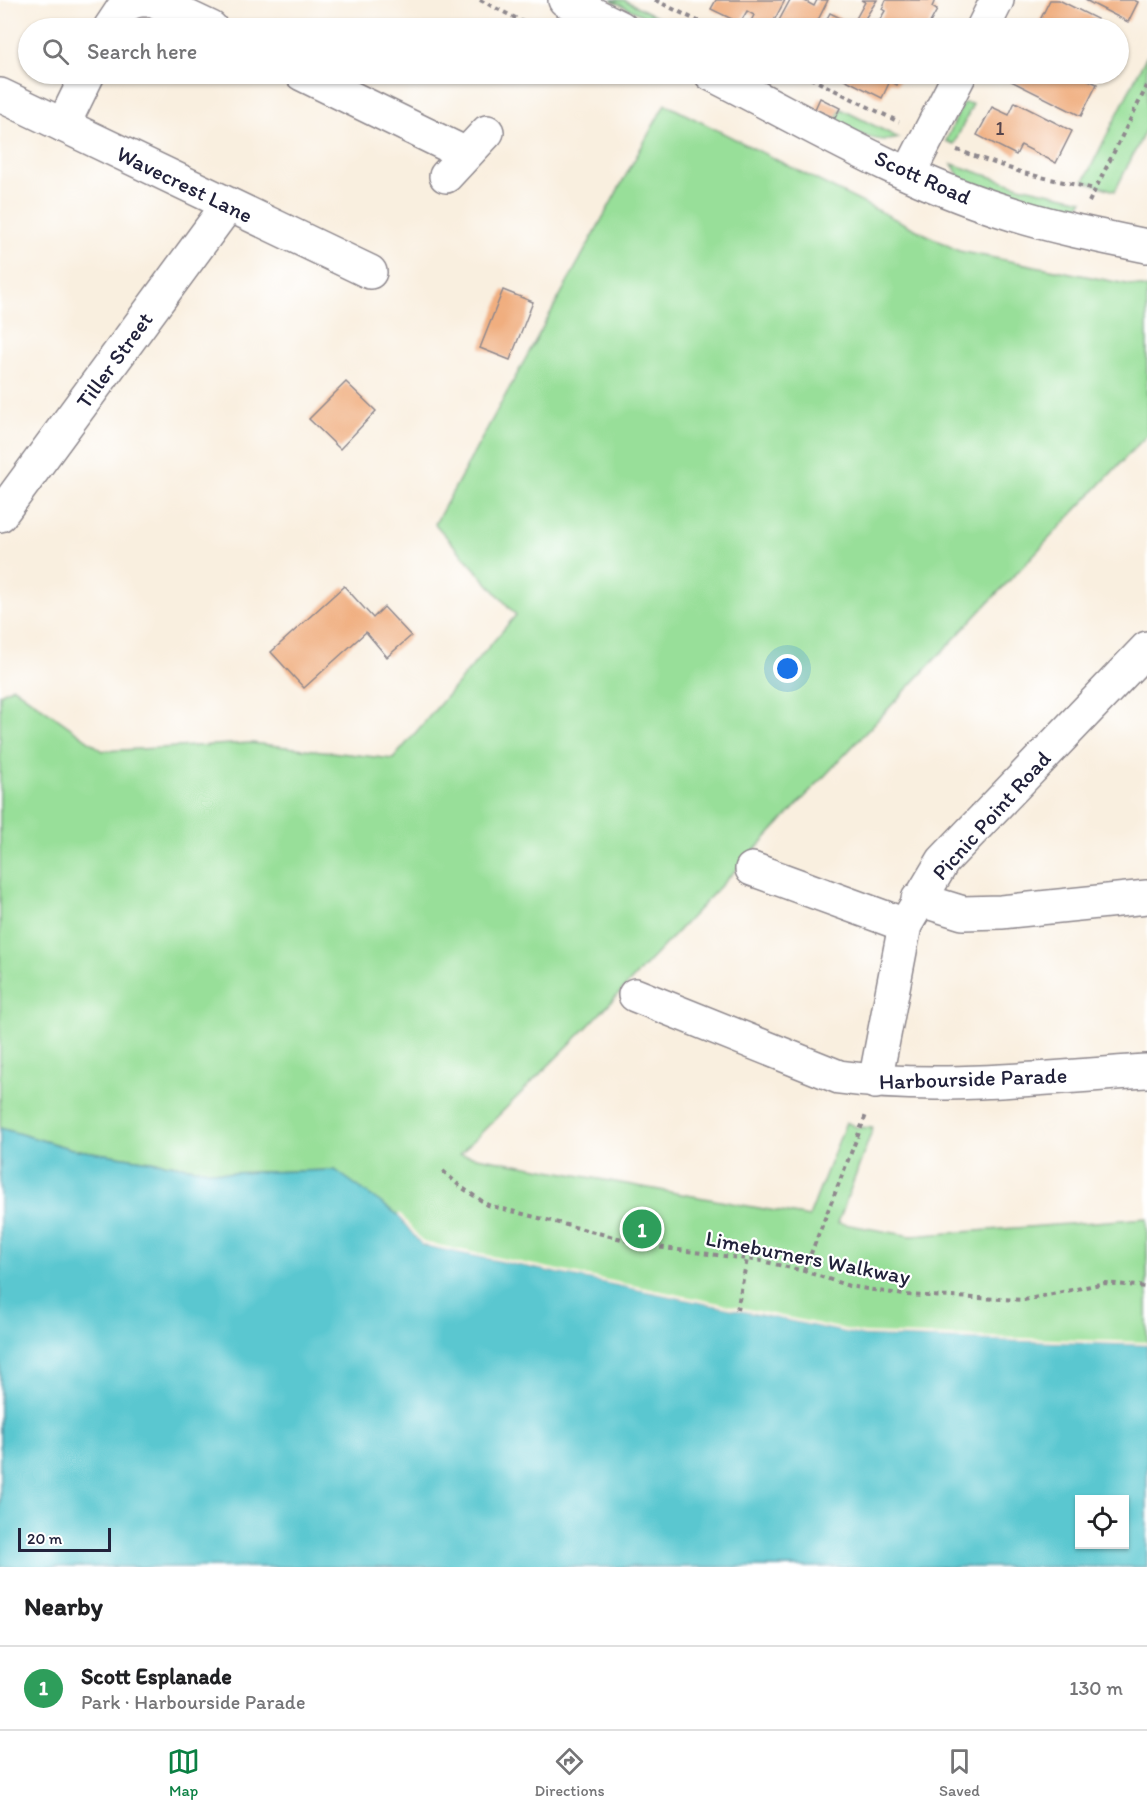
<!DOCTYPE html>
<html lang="en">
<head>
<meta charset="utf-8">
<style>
  :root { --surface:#fff; --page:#f2f2f2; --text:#202124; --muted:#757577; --line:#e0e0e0; --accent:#0b8043 }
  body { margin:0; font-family:Itim,sans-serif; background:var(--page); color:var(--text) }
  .controls { position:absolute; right:18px; bottom:18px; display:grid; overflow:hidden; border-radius:0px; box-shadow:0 2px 4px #0004 }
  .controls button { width:54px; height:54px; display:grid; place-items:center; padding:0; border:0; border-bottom:2px solid var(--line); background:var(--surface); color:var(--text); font:30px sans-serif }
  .scale { position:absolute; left:18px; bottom:15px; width:93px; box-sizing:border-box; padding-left:6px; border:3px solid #22223b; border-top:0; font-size:16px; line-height:21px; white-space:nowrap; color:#22223b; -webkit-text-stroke:4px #fff; paint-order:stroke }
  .you { position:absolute; left:788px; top:669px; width:21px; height:21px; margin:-15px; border:4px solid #fff; border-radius:50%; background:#1a73e8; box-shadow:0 0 0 9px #1a73e833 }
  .badge { display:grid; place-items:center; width:39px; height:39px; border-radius:50%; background:var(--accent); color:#fff; font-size:20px; font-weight:700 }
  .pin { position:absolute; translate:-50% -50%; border:3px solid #fff; box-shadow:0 2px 6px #0006 }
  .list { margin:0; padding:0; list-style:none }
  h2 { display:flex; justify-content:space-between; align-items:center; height:78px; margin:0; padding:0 24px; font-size:26px }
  h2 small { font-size:20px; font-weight:400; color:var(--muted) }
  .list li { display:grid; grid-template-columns:39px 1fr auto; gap:18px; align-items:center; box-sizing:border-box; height:84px; padding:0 24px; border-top:2px solid var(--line) }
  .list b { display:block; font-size:22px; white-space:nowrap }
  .list p { margin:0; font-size:20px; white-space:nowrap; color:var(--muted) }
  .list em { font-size:20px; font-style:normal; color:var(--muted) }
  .icon { flex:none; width:33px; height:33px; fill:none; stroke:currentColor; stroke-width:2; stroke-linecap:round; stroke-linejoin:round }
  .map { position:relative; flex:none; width:1147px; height:1567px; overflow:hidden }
  .search { position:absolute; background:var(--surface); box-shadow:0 2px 4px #0004; left:18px; right:18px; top:18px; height:66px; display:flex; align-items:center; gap:15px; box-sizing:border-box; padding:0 21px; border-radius:33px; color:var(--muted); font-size:22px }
  .sheet { height:162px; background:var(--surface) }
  nav { display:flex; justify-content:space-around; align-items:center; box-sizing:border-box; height:84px; border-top:2px solid var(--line); background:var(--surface); font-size:16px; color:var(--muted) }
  nav a { display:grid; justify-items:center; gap:3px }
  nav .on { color:var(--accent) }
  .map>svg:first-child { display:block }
</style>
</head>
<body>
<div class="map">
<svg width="1147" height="1567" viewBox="0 0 1147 1567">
  <rect width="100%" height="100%" fill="#fff"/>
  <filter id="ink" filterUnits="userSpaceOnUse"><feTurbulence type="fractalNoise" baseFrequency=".0167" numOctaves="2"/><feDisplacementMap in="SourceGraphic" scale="12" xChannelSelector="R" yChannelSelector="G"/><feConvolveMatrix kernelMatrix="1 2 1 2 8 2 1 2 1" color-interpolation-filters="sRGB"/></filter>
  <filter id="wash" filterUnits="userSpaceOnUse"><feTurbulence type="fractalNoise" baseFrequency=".008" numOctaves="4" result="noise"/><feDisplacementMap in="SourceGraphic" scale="24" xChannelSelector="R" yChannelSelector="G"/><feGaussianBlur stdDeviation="1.35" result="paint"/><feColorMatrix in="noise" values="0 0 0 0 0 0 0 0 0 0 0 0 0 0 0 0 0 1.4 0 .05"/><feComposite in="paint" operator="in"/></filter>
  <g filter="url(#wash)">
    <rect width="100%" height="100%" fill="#f9efdf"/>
    <g fill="#98df99" stroke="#5d806a" stroke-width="1.5">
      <path d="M611,0H624L680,28H669Z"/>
      <path d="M1147,55V127L1115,191L1084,181Z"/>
      <path d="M963,103L973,104L954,144L946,141Z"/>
      <path d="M665,104L959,251L1147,288V435L591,1023L460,1154L809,1217L846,1122L856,1127L873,1128L838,1223L911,1236L1147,1218V1345L864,1336L422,1245L335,1170L228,1173L72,1149L0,1128V694L13,687L103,751L251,743L393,759L516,615L435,524Z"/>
      <path d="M841,109L899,138C875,145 856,132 835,122Z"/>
      <path d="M952,164L1019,186L1083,200L1073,214L970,187L959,176Z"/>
    </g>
    <path fill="#5ac7d0" stroke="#3e7486" stroke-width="1.5" fill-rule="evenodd" d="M0,1128L72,1149L228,1173L335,1170L398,1215L422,1245L864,1336L1147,1345V1567H0ZM1080,1500H1124V1544H1080Z"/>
    <path fill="#f9efdf" d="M400,1213L423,1242L864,1333L1147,1342V1345L864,1336L422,1245L398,1215Z"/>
    <g id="blocks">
      <g fill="#f0ae7f">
        <path d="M716,0H785L770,28L748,27L754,15L747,11L740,23L711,9Z"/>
        <path d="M790,0H803L814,6L817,0H828L814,28H775Z"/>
        <path d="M861,0H877L859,28H822L830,13L853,24L865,2Z"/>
        <path d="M886,0H935L932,7L937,10L927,28L912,24L910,28H893L879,21L885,11L882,9Z"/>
        <path d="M1050,0H1059L1097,19L1093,28H1040L1037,26Z"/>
        <path d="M1085,0H1134L1138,2L1128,22Z"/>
        <path d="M847,74H903L897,85L890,81L882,98L844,79Z"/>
        <path d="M1009,74H1076L1097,84L1081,116L1011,81L1014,76Z"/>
        <path d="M820,98L840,108L835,118L815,109Z"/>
        <path d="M1015,102L1072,131L1056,163L1021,145L1016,155L977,135L992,107L1009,115Z"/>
        <path d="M503,290L533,302L510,360L480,348Z"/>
        <path d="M346,382L376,411L340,449L309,419Z"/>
        <path d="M344,586L373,618L384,607L411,636L387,657L366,632L304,688L271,652Z"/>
      </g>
    </g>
  </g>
  <g filter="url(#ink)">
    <use href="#blocks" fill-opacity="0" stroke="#8e888d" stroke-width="1.5"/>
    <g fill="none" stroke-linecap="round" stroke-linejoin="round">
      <g stroke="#8e888d" stroke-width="36">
        <g id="minor">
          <path d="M144,0H152L211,28"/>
          <path d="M565,0L621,28"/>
          <path d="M110,28L126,4L139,0"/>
          <path d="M983,28L997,0"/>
          <path d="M302,74L466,154"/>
          <path d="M711,74C805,121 899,178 1000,210C1048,226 1098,236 1147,246"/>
          <path d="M0,95L370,272"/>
          <path d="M63,125L88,74"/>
          <path d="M909,173L960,74"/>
          <path d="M446,176L487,132"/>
          <path d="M0,515L228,205"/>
          <path d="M752,869L905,925"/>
          <path d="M918,899L963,913L1001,912L1147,897"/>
          <path d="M635,995L839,1077C940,1091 1045,1077 1147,1071"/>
          <path d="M875,1082L905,925L943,861L1147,648"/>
        </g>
      </g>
      <g stroke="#8e888d" stroke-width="4" stroke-dasharray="4.5 4.5" stroke-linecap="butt">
        <path d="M480,0L535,28"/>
        <path d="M655,0L712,28"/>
        <path d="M802,74L899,122"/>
        <path d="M957,150L1023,173L1095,189"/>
        <path d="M1089,202L1147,86"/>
        <path d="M443,1171L461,1187L488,1205L649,1246L762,1261L804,1271L849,1286L904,1295L1024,1300L1105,1283L1147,1287"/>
        <path d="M804,1271L866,1115"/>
        <path d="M737,1310L747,1259"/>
      </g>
      <use href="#minor" stroke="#fff" stroke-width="33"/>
    </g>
  </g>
  <g text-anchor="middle" stroke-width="4.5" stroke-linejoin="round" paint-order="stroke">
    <g font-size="20" fill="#56454c">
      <text x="1000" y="135">1</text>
    </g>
    <g font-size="22" fill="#22223b" stroke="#fff">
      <text transform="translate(923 177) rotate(24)" y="8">Scott Road</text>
      <text transform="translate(185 184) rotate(26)" y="8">Wavecrest Lane</text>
      <text transform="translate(114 360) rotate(-54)" y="8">Tiller Street</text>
      <text transform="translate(991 815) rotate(-48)" y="8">Picnic Point Road</text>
      <text transform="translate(973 1078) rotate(-2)" y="8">Harbourside Parade</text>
      <text transform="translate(808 1257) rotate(11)" y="8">Limeburners Walkway</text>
    </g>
  </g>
</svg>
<div class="controls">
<button><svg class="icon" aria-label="locate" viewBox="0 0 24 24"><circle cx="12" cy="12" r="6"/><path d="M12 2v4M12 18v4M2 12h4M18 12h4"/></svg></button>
</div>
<div class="scale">20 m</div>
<div class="you"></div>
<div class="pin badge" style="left:642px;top:1229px;background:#2e9e5b">1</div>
<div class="search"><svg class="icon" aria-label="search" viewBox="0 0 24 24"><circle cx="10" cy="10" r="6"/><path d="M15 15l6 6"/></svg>Search here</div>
</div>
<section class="sheet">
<h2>Nearby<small></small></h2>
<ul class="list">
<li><span class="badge" style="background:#2e9e5b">1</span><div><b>Scott Esplanade</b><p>Park · Harbourside Parade</p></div><em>130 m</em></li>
</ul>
</section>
<nav>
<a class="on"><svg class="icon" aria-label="map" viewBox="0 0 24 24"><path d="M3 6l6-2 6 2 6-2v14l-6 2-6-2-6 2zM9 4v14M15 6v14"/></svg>Map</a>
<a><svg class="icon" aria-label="directions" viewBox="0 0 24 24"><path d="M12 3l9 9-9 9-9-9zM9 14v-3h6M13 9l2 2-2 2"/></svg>Directions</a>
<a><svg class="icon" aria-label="saved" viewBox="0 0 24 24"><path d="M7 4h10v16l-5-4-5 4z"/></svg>Saved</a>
</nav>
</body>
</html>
